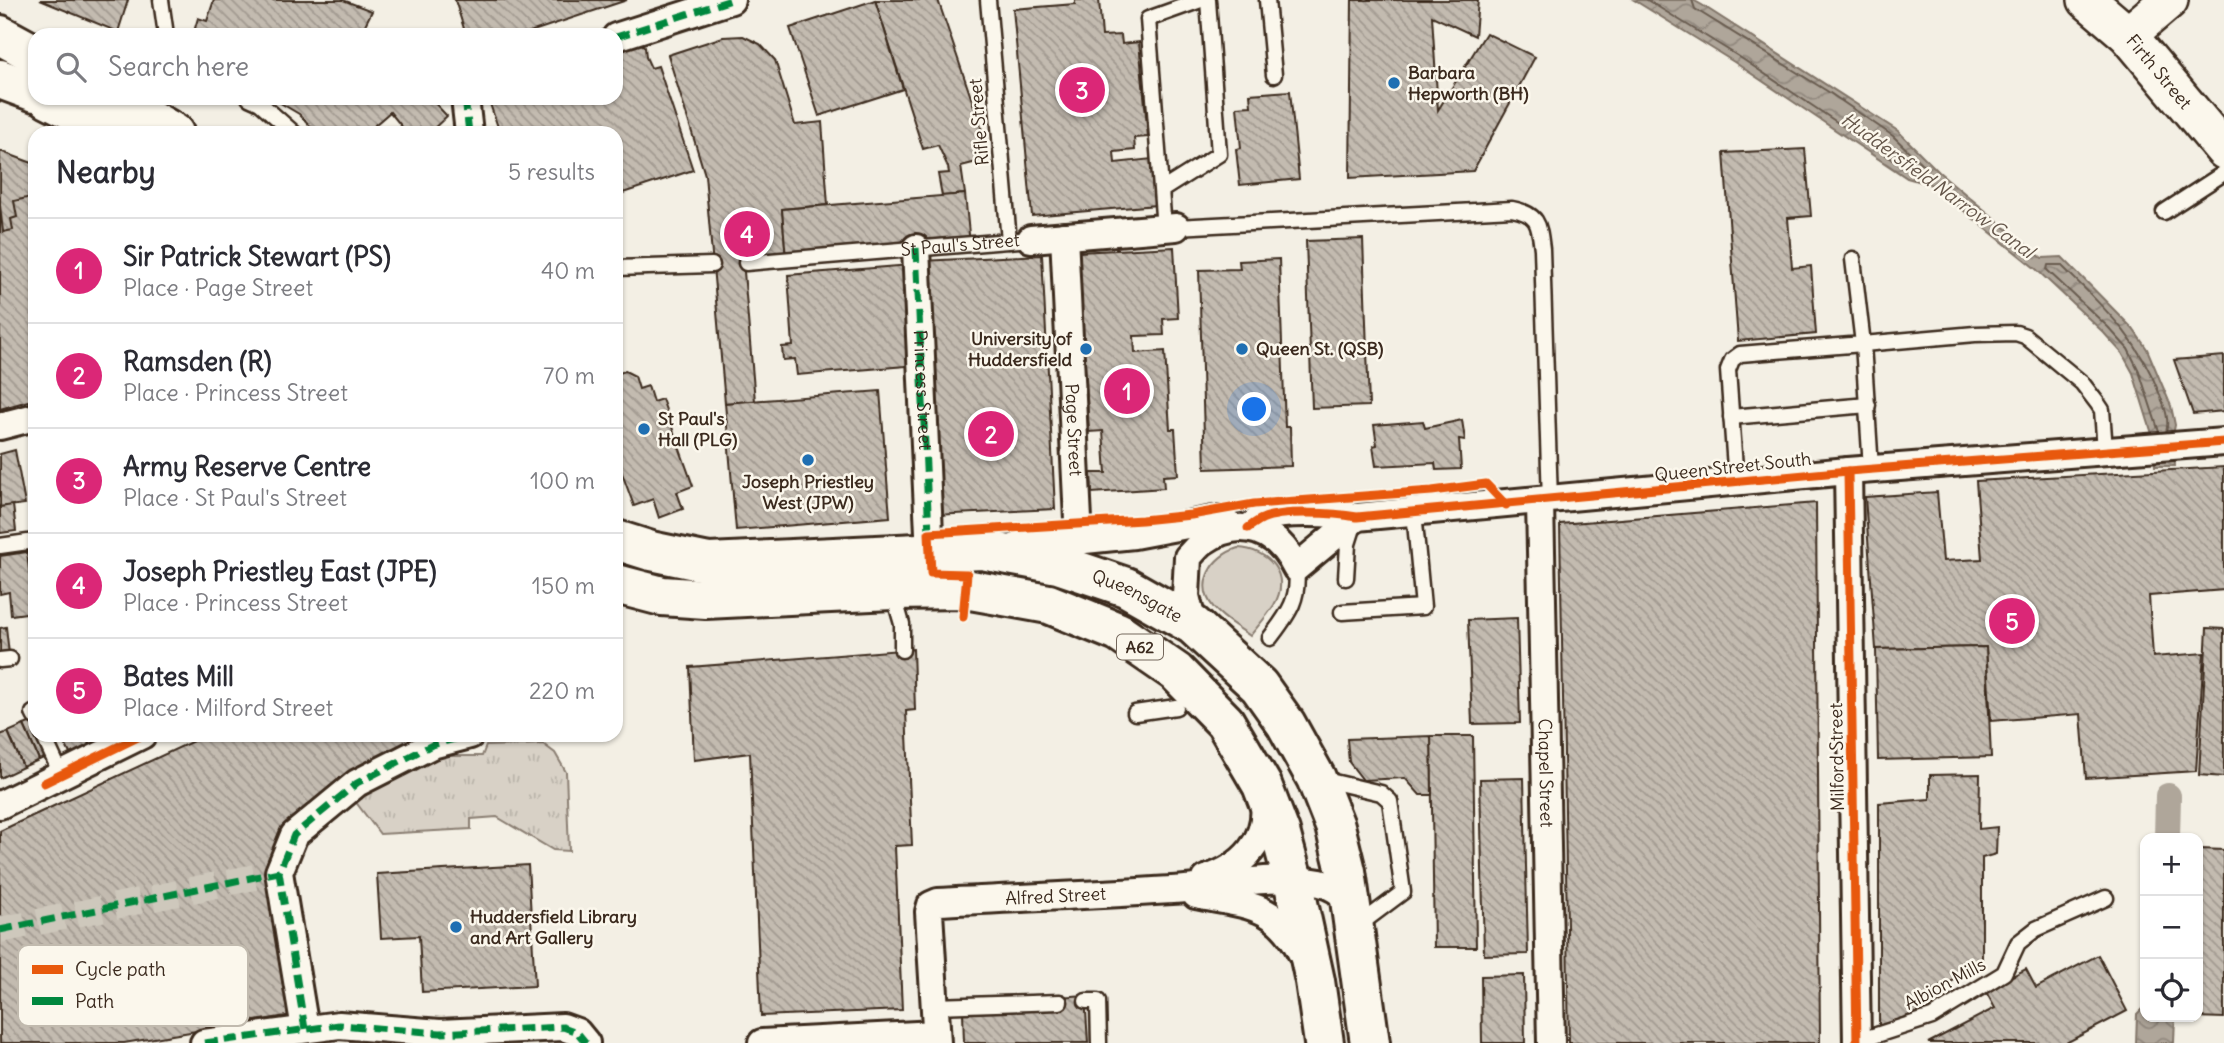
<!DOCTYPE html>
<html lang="en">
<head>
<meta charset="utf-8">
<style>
  :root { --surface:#fff; --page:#f7f7f7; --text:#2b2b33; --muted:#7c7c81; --line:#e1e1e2; --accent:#db2777 }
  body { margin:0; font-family:Delius,sans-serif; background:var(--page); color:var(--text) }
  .controls { position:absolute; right:21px; bottom:21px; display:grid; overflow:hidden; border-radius:14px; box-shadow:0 2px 5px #0004 }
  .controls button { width:63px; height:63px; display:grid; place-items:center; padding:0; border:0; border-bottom:2px solid var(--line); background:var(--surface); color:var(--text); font:35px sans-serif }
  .you { position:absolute; left:1255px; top:410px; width:24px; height:24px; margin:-18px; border:5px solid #fff; border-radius:50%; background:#1a73e8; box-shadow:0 0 0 10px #1a73e833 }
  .badge { display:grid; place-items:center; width:46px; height:46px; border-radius:50%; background:var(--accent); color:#fff; font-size:23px; font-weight:700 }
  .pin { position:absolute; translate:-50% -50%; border:4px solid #fff; box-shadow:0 2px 7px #0006 }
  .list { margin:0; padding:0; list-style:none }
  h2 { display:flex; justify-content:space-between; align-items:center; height:91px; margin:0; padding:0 28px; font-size:30px }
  h2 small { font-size:23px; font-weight:400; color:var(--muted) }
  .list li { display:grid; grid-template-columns:46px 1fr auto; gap:21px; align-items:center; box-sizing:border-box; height:105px; padding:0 28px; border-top:2px solid var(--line) }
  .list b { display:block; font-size:26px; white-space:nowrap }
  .list p { margin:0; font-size:23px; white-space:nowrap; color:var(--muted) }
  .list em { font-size:23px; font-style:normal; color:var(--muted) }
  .icon { flex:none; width:38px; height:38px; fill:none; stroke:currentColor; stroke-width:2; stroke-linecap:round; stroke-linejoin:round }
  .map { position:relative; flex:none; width:2224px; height:1043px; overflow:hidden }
  .search { position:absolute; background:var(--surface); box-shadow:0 2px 5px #0004; left:28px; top:28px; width:595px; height:77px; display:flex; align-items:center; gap:18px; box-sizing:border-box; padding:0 24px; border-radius:21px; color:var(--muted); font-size:26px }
  .panel { position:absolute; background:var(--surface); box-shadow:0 2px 5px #0004; left:28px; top:126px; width:595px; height:616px; border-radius:21px }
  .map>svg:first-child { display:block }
</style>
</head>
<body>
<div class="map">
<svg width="2224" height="1043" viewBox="0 0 2224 1043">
  <defs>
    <pattern id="grass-tufts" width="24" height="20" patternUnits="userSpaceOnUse" patternTransform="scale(1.75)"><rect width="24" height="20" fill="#d8d1c6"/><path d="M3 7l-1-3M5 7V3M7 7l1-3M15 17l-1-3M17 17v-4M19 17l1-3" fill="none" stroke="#bab4aa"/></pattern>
    <pattern id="water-waves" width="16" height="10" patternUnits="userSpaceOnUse" patternTransform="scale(1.75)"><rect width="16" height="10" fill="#afa69a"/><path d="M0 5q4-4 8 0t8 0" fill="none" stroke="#90877d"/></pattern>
    <pattern id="building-back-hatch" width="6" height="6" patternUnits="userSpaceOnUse" patternTransform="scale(1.75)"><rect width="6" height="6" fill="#c3bbb0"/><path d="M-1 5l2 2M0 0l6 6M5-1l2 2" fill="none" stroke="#a0988f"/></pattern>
  </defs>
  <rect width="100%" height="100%" fill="#f3efe4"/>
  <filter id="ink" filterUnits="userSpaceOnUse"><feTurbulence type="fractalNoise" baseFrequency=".0143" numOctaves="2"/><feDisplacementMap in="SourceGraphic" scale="14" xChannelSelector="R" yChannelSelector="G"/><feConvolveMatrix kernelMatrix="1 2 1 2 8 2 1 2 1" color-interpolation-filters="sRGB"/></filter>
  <g filter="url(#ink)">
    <path fill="url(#grass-tufts)" stroke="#8a7e72" stroke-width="2" d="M543,744L555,753L566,772L569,851L553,850L497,817L471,819V829L380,834L355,801L424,756H482L486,746Z"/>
    <path fill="#d8d1c6" stroke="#8a7e72" stroke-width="2" d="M1238,548C1268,549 1292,575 1274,605C1267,616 1258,626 1250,636C1238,627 1224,620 1214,608C1194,584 1212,556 1238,548Z"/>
    <g fill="url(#water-waves)" stroke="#817468" stroke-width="2">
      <path d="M1634,0H1693L1702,5L1898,131L1939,172L2042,258L2062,257L2133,329L2147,349L2171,406L2175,425L2173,435L2175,466H2155L2153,437L2147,418L2133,373L2122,353L2103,332L2036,269L1932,185L1907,178L1734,62Z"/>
      <path d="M2160,797H2175L2174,838H2160Z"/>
      <path d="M2145,1006V1017H2175L2174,1043H2136L2137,1014Z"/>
    </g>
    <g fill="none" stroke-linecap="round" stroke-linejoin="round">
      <g stroke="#695c50" stroke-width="2">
        <path d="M1647,0L1738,56L1910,171L1923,175L1927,174V169L1893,136L1827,91L1695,9L1692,0"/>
        <path d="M2159,432L2139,371L2128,349L2108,327L2047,270L2048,265H2061C2103,307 2138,337 2160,395C2164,406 2170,419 2166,432"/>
      </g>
      <path stroke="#afa69a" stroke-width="26" d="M2167,838L2168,796"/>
    </g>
    <g fill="url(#building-back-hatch)" stroke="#3b2a1e" stroke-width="2">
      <path d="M40,0H128L118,32Z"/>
      <path d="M214,0H343L372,11L360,35H193L198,18L207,21Z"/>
      <path d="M455,0H627L521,35H466Z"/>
      <path d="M875,0H938L982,130L978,131L985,160L961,166L965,194L942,196L938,174L949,173L948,167L938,145L923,149Z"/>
      <path d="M875,0L903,89L819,116L790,28Z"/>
      <path d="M1075,0H1099L1102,36L1121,35L1122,44L1139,42L1148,137L1134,138L1135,150L1114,152L1115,163L1152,159L1156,205L1032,216L1013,9L1075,4Z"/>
      <path d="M1352,0H1478L1475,36L1432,16L1438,110L1486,33L1535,57L1473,171L1350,178Z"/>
      <path d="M743,36L760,44L775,60L795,125L822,122L828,205L782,209L786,259L743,260L755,401L725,403L705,175L668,55L723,37Z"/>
      <path d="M640,43L645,47L646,57L651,68L658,66L693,170L623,193L616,167V133H589L590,131L586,130L578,133H500L488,98H616V52Z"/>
      <path d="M1290,91L1299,179L1240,185L1236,149L1241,148L1237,107L1251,106L1250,94Z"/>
      <path d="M272,98H430L447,116L429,133H407L390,112L375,125L381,133H317L299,114Z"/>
      <path d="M1805,149L1811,216L1788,218L1792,268L1811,266L1816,334L1738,341L1724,153Z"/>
      <path d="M0,151L35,164V399L0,409Z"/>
      <path d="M965,194L970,244L786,259L782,209Z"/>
      <path d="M35,196V399L0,409V205L3,232L13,230L11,219L17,217L14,201Z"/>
      <path d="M1363,239L1369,406L1312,408L1306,241Z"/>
      <path d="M1174,247L1178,318L1163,319L1164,335L1134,336L1135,353L1165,351L1170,429H1175L1178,475L1163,476L1164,488L1092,493L1091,473H1106L1103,431L1089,432L1078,252Z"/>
      <path d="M1042,255L1055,509L935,515L922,261Z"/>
      <path d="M1279,259L1285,427H1290L1291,466L1205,469L1199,270L1240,269L1239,261Z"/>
      <path d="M910,265L918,365L797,375L795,359L783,360L782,347L793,346L788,275Z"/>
      <path d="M2224,356V411L2193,414L2174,360Z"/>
      <path d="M625,371L635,376L639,389L648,386L653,402L662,399L693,486L677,492L683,509L659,518L653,499L634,506L616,457V374Z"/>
      <path d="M880,391L890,517L736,530L725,403Z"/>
      <path d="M1462,420L1465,440L1459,439L1461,469L1436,470L1435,463L1376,466L1373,446L1377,445L1374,425L1423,421L1425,428Z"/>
      <path d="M15,450L25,504L0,507V454Z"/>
      <path d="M2224,467V590L2149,596L2153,657L2204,653L2196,771L2086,778L2081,714L1991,721L1986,647L1876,649L1865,497L1937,492L1943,561L1982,559L1976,481Z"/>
      <path d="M1816,503L1820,1043H1569L1560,524Z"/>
      <path d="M13,505L16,531L0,533V507Z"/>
      <path d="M27,552L34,612L11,615L9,592L0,594V556Z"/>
      <path d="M1517,618L1520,723L1472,724L1468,620Z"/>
      <path d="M6,627L9,654L0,656V628Z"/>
      <path d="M2207,628L2224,629V777L2199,775Z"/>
      <path d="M1986,647L1991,757L1878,760L1876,649Z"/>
      <path d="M913,649L915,710L906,711L912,845L895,846L902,1010L761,1016L750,753L694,760L690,667Z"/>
      <path d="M34,721L35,735H40L49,756L39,760L24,725Z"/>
      <path d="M24,725L39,760L23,767L8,732Z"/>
      <path d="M8,732L23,767L0,778V735Z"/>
      <path d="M61,735H88L89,742L87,747L71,756Z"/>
      <path d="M206,735H431L291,830L298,1014L124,1043H0V831Z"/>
      <path d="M1431,736H1473L1476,947H1434Z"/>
      <path d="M1431,736L1432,795H1420L1405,778L1363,780L1349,762L1347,739Z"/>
      <path d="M1980,774L1979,829L1997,827L1996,854L1982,858V967L1929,992V1009L1879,1026V803L1930,799V775Z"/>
      <path d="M1524,778L1528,954L1484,955L1480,779Z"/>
      <path d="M2200,849L2224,850V1018L2194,1017H2198Z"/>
      <path d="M528,865L535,986L422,992L419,936L381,938L377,874Z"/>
      <path d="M2098,955L2127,1011L2066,1043H1928L1995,1008L1985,990L2026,969L2036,988Z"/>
      <path d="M1524,975L1525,1043H1482L1481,976Z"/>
      <path d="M1085,995L1088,1043H964L963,1012L1060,1008L1059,997Z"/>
    </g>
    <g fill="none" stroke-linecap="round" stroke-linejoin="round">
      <path stroke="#cec8bc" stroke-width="26" stroke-dasharray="26 13" stroke-linecap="butt" d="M0,930L279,872"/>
      <g stroke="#3b2a1e" stroke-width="19">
        <g id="lane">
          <path d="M161,0L166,35"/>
          <path d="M988,0L1009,241"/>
          <path d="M1267,0L1274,75"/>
          <path d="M249,98L260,103L294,133"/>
          <path d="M1162,190L1219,154L1208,0"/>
          <path d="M2164,212L2224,173"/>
          <path d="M1176,227L1512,209C1539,214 1539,225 1542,249L1550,501"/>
          <path d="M1164,229L1148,19L1201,0"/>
          <path id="s1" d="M746,263L1031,239"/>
          <path d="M616,268L712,265"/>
          <path d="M1731,417L1868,405"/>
          <path d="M1871,469L1863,344L1975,334L2016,333L2025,336L2082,383L2098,404L2102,410L2105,450"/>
          <path d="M1736,482L1728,370L1732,360L1740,354L1863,344L1853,259"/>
          <path d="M0,546L35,541"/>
          <path d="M1346,578L1348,544L1354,525"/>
          <path d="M893,593L902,624V650"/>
          <path d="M1342,612L1423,607L1414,512"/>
          <path d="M1270,638C1288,614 1300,600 1296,568"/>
          <path d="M0,660L10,659"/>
          <path d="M33,713L35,717"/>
          <path d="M1135,713L1176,707"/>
          <path d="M43,735L61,774"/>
          <path d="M1321,779L1381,793L1390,801L1403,892L1359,925"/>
          <path d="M1086,1001H1098L1099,1043"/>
          <path d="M935,1006L1060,1002"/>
          <path d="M1858,1041L1932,1017L2004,973L2018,943L2036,929L2106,898"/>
        </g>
      </g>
      <g stroke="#3b2a1e" stroke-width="32">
        <g id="street">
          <path d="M616,37L731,0"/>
          <path d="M465,98L469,133"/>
          <path id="s2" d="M1064,236L1079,540"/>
          <path d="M1031,239L1176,227"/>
          <path d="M916,248L929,533"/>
          <path d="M0,426L35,417"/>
          <path d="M1848,471L1857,1043"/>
          <path id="s3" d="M1540,502L1551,1043"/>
          <path d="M1248,528C1252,525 1257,521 1262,519C1282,510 1335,513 1357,517L1848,471L2224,442"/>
          <path d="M1016,547L1134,535L1219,519L1232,527"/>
          <path d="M1193,625L1186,596L1188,557C1193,552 1198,545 1204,541C1241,515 1278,530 1296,568L1357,517"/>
          <path d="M0,805L142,735"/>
          <path d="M1206,879C1243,867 1269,841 1264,800"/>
          <path d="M1196,895C1246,905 1277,903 1302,954"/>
          <path d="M305,1029L279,872L294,835L357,783L432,745L470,735"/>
          <path d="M204,1043L339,1025L440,1033L563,1027L577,1032L586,1043"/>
          <path d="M762,1043L936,1034"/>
          <path id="s4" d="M937,1043L929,912L931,905L938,902C1016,898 1094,895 1172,890C1221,887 1271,873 1320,883C1334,886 1341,893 1351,902"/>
        </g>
      </g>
      <g stroke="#3b2a1e" stroke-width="42">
        <g id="secondary">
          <path id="s5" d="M2087,0L2128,35L2224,150"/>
          <path d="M2128,35L2169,0"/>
        </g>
      </g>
      <g stroke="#3b2a1e" stroke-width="44">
        <g id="highway">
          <path d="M0,35L35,54"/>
          <path d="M0,79L35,92"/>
          <path d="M48,98L117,133"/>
          <path d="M113,98L174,133"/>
          <path id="s6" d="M616,540L651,551L709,563L982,550L1058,564L1126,587L1193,625L1259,686L1286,724L1316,778L1335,826L1346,871L1370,1043"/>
          <path d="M616,584L662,596L706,599L892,590L965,589L1049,604L1118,632L1176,672L1225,722L1262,785L1280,832L1293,880L1315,981L1324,1043"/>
        </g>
      </g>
      <use href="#lane" stroke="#fbf7ec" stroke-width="14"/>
      <use href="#street" stroke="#fbf7ec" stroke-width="26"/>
      <use href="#secondary" stroke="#fbf7ec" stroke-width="37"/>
      <use href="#highway" stroke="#fbf7ec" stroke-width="38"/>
      <g stroke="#00873e" stroke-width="7" stroke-dasharray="14 7" stroke-linecap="butt">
        <path d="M616,37L731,0"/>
        <path d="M465,98L469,133"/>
        <path id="s7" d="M916,248L929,533"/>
        <path d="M0,930L279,872"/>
        <path d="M305,1029L279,872L294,835L357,783L432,745L470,735"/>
        <path d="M204,1043L339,1025L440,1033L563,1027L577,1032L586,1043"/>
      </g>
      <g stroke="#fbf7ec" stroke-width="13">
        <g id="cycleway">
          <path d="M1848,471L1857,1043"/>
          <path d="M1248,528C1252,525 1257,521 1262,519C1282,510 1335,513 1357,517L1848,471L2224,442"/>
          <path d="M963,617L967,574L931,573L929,533L1142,520L1191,515L1254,504L1432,491L1486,484L1506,505"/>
          <path d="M44,783L142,735"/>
        </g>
      </g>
      <use href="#cycleway" stroke="#e8590c" stroke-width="9"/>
    </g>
  </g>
  <g fill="#1f6fb2" stroke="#fbf7ec" stroke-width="2.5">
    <circle cx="1394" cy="83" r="7"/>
    <circle cx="1086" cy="349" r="7"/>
    <circle cx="1242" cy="349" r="7"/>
    <circle cx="644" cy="429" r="7"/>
    <circle cx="808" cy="460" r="7"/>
    <circle cx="456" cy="927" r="7"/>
  </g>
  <g text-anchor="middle" stroke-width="5" stroke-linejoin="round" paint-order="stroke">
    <rect fill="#fbf7ec" stroke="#75685c" stroke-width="2" x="1117" y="634.5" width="46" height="25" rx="5"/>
    <g font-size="16" font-weight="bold" fill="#3b2a1e">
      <text x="1140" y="653">A62</text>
    </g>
    <g font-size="18" fill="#3b2a1e" stroke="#fbf7ec">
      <text dy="6" stroke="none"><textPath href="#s5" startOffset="102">Firth Street</textPath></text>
      <text transform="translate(979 122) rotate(-95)" y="6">Rifle Street</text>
      <text dy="6" stroke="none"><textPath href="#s1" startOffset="215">St Paul's Street</textPath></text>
      <text dy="6" stroke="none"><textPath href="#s7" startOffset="142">Princess Street</textPath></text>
      <text dy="6" stroke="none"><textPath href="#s2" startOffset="194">Page Street</textPath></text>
      <text transform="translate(1733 467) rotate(-6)" y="6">Queen Street South</text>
      <text dy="6" stroke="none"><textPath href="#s6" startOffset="532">Queensgate</textPath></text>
      <text transform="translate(1837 757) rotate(-91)" y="6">Milford Street</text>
      <text dy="6" stroke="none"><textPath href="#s3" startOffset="271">Chapel Street</textPath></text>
      <text dy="6" stroke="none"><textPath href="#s4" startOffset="264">Alfred Street</textPath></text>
      <text transform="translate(1945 984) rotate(-28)" y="6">Albion Mills</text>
    </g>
    <g font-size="18" font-weight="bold" fill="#3b2a1e" stroke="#fbf7ec" text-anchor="start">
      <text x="1408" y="79">Barbara<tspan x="1408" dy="21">Hepworth (BH)</tspan></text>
      <text x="1072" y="345" text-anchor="end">University of<tspan x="1072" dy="21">Huddersfield</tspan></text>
      <text x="1256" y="355">Queen St. (QSB)</text>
      <text x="658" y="425">St Paul's<tspan x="658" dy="21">Hall (PLG)</tspan></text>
      <text x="808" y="488" text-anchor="middle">Joseph Priestley<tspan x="808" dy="21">West (JPW)</tspan></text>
      <text x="470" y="923">Huddersfield Library<tspan x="470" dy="21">and Art Gallery</tspan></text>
    </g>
    <g font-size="19" font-style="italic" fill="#645549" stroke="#fbf7ec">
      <text transform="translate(1938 185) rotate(36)" y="7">Huddersfield Narrow Canal</text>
    </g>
  </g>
  <rect x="18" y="945" width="230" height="81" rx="10" fill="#fbf7ec" stroke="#c1baae" stroke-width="2"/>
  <rect x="32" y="965" width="31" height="9" fill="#e8590c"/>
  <rect x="32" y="997" width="31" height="8" fill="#00873e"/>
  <g font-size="19" fill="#3b2a1e">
    <text x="75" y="976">Cycle path</text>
    <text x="75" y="1008">Path</text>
  </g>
</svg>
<div class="controls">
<button>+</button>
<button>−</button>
<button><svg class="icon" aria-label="locate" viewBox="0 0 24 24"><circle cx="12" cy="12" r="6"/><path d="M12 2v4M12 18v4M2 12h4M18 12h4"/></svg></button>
</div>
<div class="you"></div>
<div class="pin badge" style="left:1127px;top:391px">1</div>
<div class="pin badge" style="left:991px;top:434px">2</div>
<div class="pin badge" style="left:1082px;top:90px">3</div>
<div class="pin badge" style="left:747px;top:234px">4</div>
<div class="pin badge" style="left:2012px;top:621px">5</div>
<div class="search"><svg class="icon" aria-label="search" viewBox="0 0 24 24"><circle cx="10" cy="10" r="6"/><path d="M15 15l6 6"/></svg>Search here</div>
<section class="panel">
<h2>Nearby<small>5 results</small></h2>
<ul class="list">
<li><span class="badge">1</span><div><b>Sir Patrick Stewart (PS)</b><p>Place · Page Street</p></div><em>40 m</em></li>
<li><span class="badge">2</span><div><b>Ramsden (R)</b><p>Place · Princess Street</p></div><em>70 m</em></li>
<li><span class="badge">3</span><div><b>Army Reserve Centre</b><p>Place · St Paul's Street</p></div><em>100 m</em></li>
<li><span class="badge">4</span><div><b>Joseph Priestley East (JPE)</b><p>Place · Princess Street</p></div><em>150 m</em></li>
<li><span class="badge">5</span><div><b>Bates Mill</b><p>Place · Milford Street</p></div><em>220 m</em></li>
</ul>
</section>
</div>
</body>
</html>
